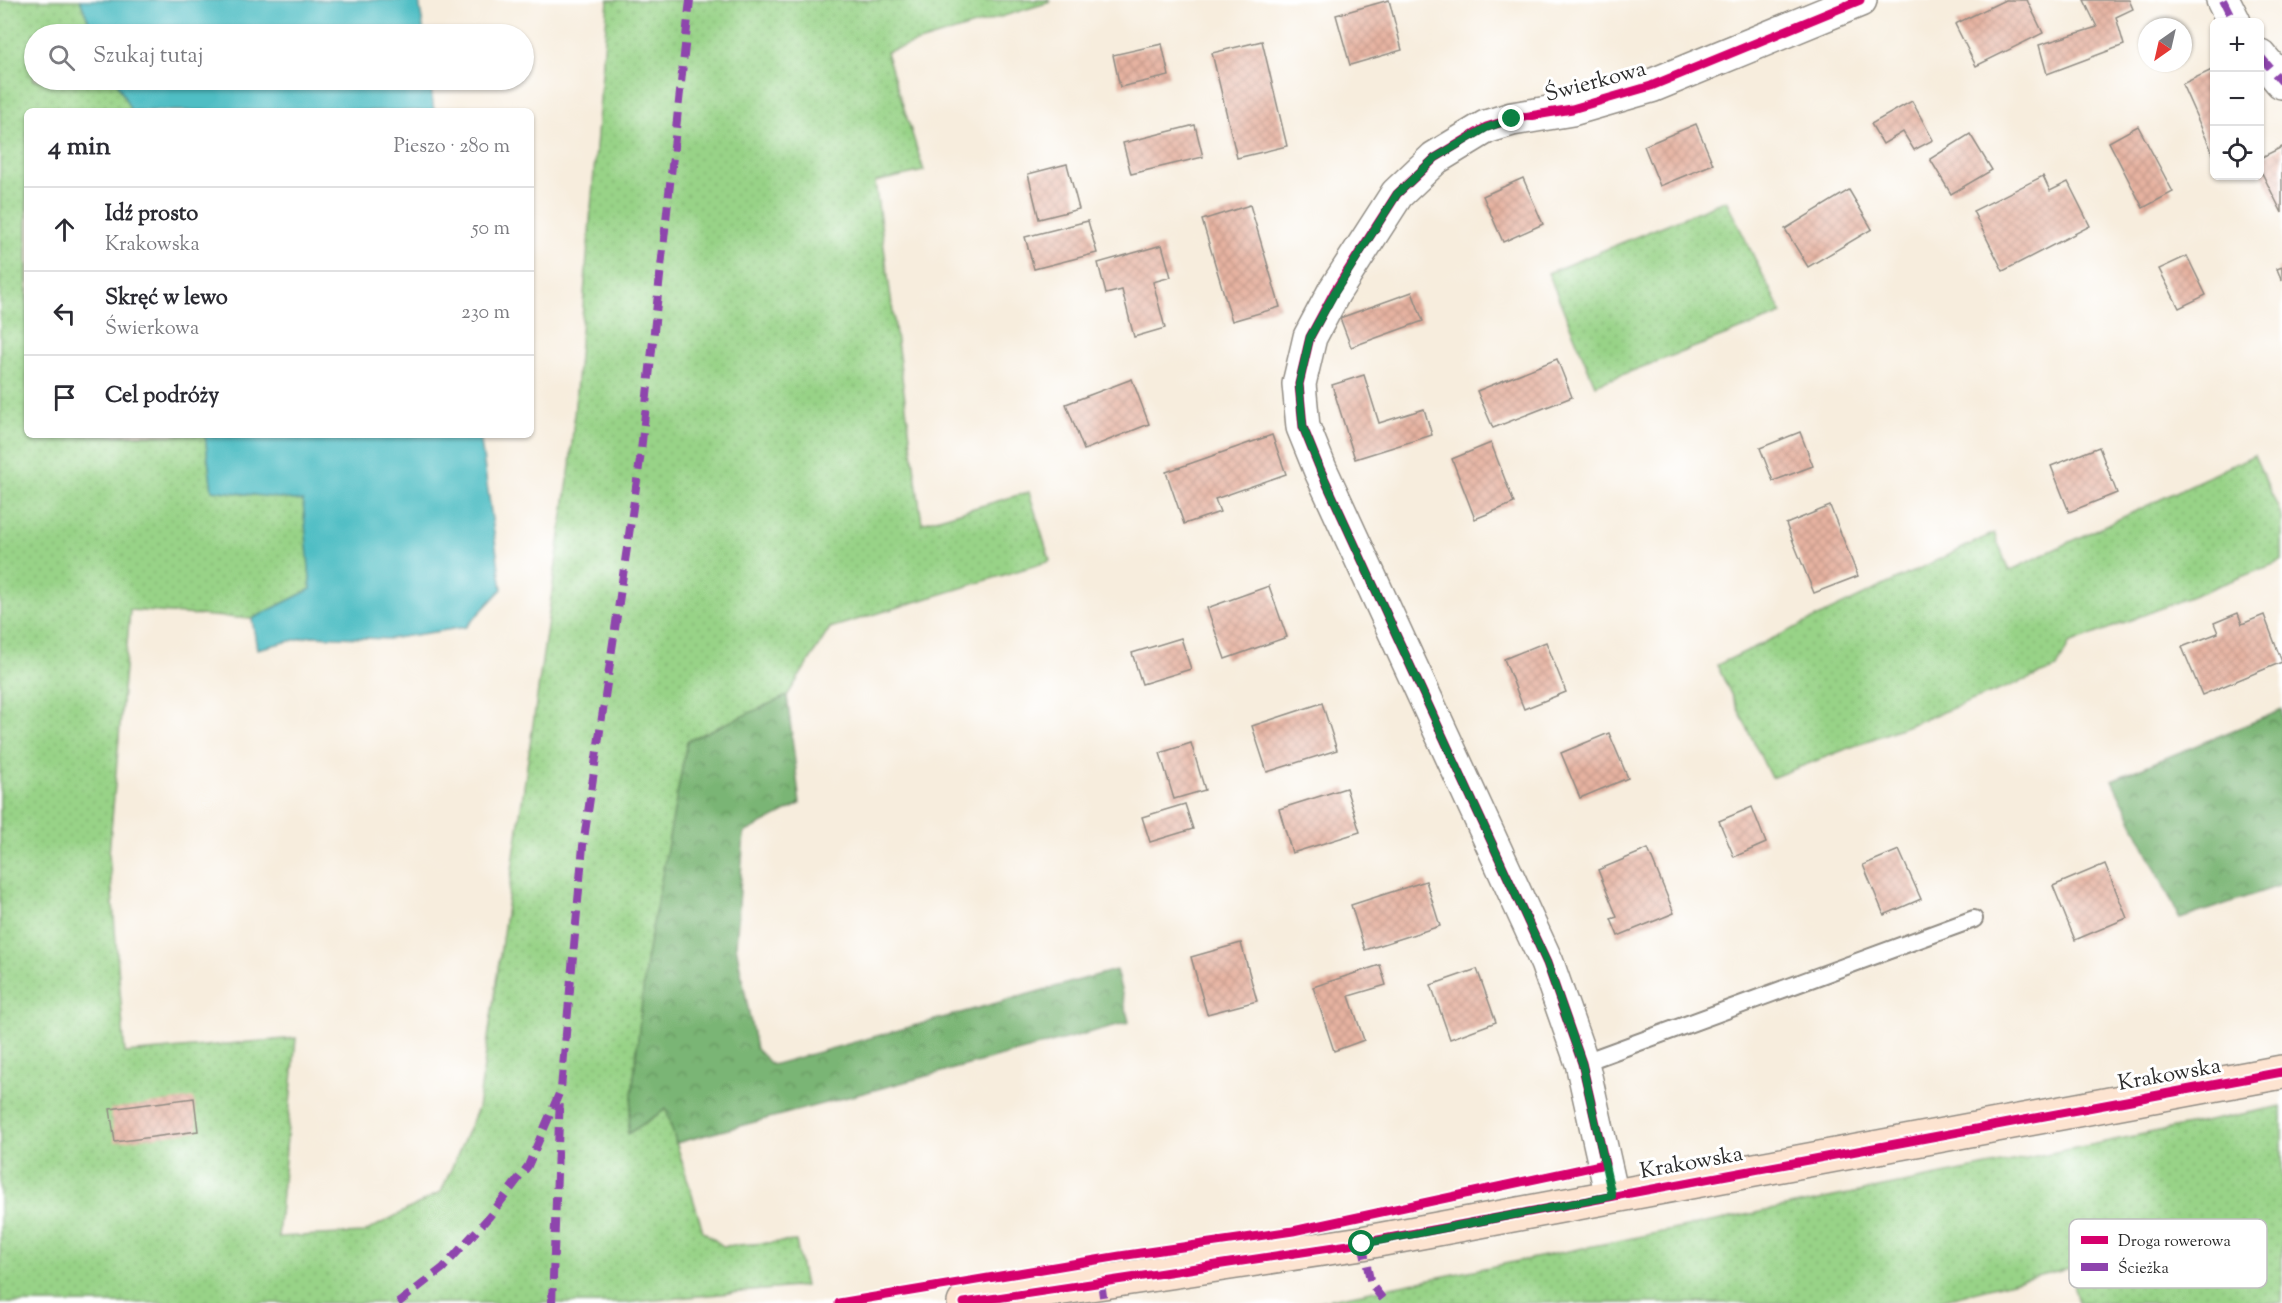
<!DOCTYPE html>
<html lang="pl">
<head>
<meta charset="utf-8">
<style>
  :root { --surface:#fff; --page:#f7f7f7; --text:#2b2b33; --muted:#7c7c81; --line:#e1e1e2 }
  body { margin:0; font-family:"Sorts Mill Goudy",serif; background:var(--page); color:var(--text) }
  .controls { position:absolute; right:18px; top:18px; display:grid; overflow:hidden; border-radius:9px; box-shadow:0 2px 4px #0004 }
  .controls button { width:54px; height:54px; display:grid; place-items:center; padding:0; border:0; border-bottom:2px solid var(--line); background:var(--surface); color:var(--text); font:30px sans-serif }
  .compass { position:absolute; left:2138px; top:18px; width:54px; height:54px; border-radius:50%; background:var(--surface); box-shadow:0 2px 4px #0004; rotate:214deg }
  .stop { position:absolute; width:18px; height:18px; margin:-14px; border:4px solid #0b8043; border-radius:50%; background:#fff }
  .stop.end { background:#0b8043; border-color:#fff; box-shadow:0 2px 6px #0008 }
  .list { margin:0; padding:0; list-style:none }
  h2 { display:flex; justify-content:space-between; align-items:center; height:78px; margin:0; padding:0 24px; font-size:26px }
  h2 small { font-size:20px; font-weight:400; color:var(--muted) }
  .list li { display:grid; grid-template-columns:39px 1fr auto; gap:18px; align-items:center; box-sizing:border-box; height:84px; padding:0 24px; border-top:2px solid var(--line) }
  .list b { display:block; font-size:22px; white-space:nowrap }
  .list p { margin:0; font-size:20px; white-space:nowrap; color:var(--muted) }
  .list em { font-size:20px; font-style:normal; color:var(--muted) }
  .icon { flex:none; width:33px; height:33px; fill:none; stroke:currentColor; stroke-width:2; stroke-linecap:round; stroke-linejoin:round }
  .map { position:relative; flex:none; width:2282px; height:1303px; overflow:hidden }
  .search { position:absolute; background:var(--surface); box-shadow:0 2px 4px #0004; left:24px; top:24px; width:510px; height:66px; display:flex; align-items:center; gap:15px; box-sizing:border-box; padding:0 21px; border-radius:33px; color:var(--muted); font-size:22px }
  .panel { position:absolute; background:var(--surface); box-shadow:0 2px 4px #0004; left:24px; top:108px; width:510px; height:330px; border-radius:9px }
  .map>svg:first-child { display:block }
</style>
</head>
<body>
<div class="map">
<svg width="2282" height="1303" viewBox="0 0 2282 1303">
  <defs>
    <pattern id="grass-dots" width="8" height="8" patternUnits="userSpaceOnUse" patternTransform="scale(1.5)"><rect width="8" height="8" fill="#98d387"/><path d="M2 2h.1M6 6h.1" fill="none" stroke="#83b575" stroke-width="1.8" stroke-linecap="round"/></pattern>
    <pattern id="forest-crowns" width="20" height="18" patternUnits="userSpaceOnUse" patternTransform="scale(1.5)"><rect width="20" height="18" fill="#7ab574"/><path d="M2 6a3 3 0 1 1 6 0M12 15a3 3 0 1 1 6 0" fill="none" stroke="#64935f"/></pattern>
    <pattern id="building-cross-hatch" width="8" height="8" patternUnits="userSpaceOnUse" patternTransform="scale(1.5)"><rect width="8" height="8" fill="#e6b2a0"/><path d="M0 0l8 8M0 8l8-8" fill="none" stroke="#c5998a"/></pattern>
  </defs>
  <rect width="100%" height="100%" fill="#fff"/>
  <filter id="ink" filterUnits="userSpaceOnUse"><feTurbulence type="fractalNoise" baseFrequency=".0167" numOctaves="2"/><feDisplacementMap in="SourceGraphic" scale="12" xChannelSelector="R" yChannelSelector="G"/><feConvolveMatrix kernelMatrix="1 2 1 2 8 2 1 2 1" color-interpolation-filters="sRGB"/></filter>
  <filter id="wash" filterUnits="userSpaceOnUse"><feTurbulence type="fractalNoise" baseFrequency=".008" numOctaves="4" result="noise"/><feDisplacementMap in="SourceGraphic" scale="24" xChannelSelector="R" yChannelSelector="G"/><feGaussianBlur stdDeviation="1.35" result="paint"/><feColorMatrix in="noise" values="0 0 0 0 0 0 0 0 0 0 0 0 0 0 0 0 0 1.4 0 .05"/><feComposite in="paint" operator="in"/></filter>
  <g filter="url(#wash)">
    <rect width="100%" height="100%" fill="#f7eddd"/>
    <g fill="url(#grass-dots)" stroke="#627f59" stroke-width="1.5">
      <path d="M0,0H80L94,34H34V80H116L131,111H27V435H205L212,490L303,500L311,589L252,619L130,610L109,854L125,1053L296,1038L278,1237L363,1233L441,1192L478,1108L570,466L608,0H1049L1050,2L886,52L924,171L875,182L922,523L1029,492L1050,561L830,628L787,696L687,741L628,1133L666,1109L703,1231L723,1246L796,1241L805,1286L625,1303H0Z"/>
      <path d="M1726,200L1782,314L1595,385L1548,273Z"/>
      <path d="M2254,455L2282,517V561L2069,644L2057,668L1771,778L1717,665L1994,533L2009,571Z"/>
      <path d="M2282,1106V1303H2078L2069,1268L1929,1303H1312Z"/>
    </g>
    <g fill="url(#forest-crowns)" stroke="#527050" stroke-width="1.5">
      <path d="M787,696L800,804L744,833L736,946L756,1049L772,1065L1116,970L1129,1022L676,1143L666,1109L628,1134L646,961L687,741Z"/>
      <path d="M2282,710V885L2180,919L2112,780Z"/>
    </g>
    <g fill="#50bec4" stroke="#3e7478" stroke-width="1.5">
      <path d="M80,0H419L424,34H94Z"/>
      <path d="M116,80H430L434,111H131Z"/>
      <path d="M205,435H480L502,589L466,627L389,639L311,636L257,649L252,619L311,589L303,501L212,490Z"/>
    </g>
    <g id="blocks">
      <g fill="url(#building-cross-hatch)">
        <path d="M1389,0L1402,50L1350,65L1336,15Z"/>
        <path d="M2005,0H2027L2043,33L1976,66L1955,24Z"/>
        <path d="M2084,0H2129L2133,9L2116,17L2124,45L2047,74L2039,45L2097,27Z"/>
        <path d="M1262,41L1287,146L1237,158L1212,53Z"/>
        <path d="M1162,44L1169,76L1120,87L1113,55Z"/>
        <path d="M2214,69V156L2182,84Z"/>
        <path d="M1912,101L1933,140L1914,150L1903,132L1883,144L1871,124Z"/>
        <path d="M1696,124L1713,164L1660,186L1644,146Z"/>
        <path d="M1195,125L1203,157L1131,174L1123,143Z"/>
        <path d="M2138,126L2173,192L2143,208L2109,142Z"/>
        <path d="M1970,134L1992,170L1951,194L1930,159Z"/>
        <path d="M2282,147V213L2260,169V158Z"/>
        <path d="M1067,164L1079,209L1039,219L1028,174Z"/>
        <path d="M2043,176L2050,191L2068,182L2090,226L2003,271L1973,211Z"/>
        <path d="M1523,178L1543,224L1503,242L1483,196Z"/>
        <path d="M1849,190L1872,229L1808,267L1785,229Z"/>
        <path d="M1250,205L1280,307L1232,321L1202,220Z"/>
        <path d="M1088,221L1097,253L1034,269L1025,237Z"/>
        <path d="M1162,245L1171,277L1153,282L1165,328L1134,337L1122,290L1106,294L1098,263Z"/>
        <path d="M2187,256L2206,295L2179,308L2159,269Z"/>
        <path d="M2282,267V281L2277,269Z"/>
        <path d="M1412,292L1423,321L1351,347L1340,318Z"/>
        <path d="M1557,359L1572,397L1493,428L1477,391Z"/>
        <path d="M1364,375L1379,423L1424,409L1432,435L1355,459L1332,385Z"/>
        <path d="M1132,379L1149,424L1084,450L1066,404Z"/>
        <path d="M1800,432L1813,466L1773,481L1760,448Z"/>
        <path d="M1272,435L1286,474L1215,499L1220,512L1184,524L1166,472Z"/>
        <path d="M1491,443L1514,503L1475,519L1452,459Z"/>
        <path d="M2099,447L2117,493L2069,512L2051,466Z"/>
        <path d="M1830,506L1858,576L1814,593L1786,524Z"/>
        <path d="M1269,586L1287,637L1225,659L1207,608Z"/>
        <path d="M2238,613L2242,624L2264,615L2282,662L2202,695L2182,647L2218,633L2214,623Z"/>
        <path d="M1181,638L1191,669L1142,684L1132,653Z"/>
        <path d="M1546,642L1566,692L1524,709L1504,659Z"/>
        <path d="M1322,703L1337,750L1267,772L1252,726Z"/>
        <path d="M1609,733L1628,778L1580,798L1561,753Z"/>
        <path d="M1191,743L1205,790L1174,799L1160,753Z"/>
        <path d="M1346,788L1360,832L1292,853L1279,809Z"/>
        <path d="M1185,804L1193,829L1150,842L1142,817Z"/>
        <path d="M1752,807L1766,843L1734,857L1719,821Z"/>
        <path d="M1648,849L1674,913L1618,936L1611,919L1617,917L1598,870Z"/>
        <path d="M1899,850L1921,899L1884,915L1863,865Z"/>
        <path d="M2105,864L2127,918L2075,940L2053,886Z"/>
        <path d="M1426,881L1440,926L1365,950L1351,905Z"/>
        <path d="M1241,943L1257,1001L1207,1014L1191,957Z"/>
        <path d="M1380,965L1386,985L1349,996L1364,1040L1334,1051L1313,987Z"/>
        <path d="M1477,969L1496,1022L1450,1039L1431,985Z"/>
        <path d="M194,1098L198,1131L115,1142L110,1109Z"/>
      </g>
    </g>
  </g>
  <g filter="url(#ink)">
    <use href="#blocks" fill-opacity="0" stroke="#918c84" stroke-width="1.5"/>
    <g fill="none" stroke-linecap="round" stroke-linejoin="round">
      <g stroke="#918c84" stroke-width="20">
        <path id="lane" d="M1582,1063L1974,919"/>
      </g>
      <g stroke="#918c84" stroke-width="36">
        <g id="street">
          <path d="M2223,0L2234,22"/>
          <path d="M2260,56L2282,82"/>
          <path d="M1612,1196L1582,1063L1547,963L1320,469L1303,427L1299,384L1310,337L1334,292L1397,194L1435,158L1486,127L1512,119L1572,109L1651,86L1860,0"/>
        </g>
      </g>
      <g stroke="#918c84" stroke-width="36">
        <path id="secondary" d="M964,1303L1362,1243L2282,1072"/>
      </g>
      <use href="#lane" stroke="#fff" stroke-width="16"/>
      <use href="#street" stroke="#fff" stroke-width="33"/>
      <use href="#secondary" stroke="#fde4d1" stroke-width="33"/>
      <g stroke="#8e44ad" stroke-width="8" stroke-dasharray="15 8" stroke-linecap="butt">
        <path d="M2223,0L2234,22"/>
        <path d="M2260,56L2282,82"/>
        <path d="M1362,1243L1371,1284L1386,1303"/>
        <path d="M1101,1282L1104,1303"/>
        <path d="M398,1303L443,1268L489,1217L528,1166L561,1089L583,846L640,460L690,0"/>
        <path d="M552,1303L560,1096"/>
      </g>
      <g stroke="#fff" stroke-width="13">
        <g id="cycleway">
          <path d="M839,1303L1120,1256L1293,1231L1605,1164L1582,1063L1547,963L1320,469L1303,427L1299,384L1310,337L1334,292L1397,194L1435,158L1486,127L1512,119L1572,109L1651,86L1860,0"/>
          <path d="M964,1303L1362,1243L2282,1072"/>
        </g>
      </g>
      <use href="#cycleway" stroke="#d6006c" stroke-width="9"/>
    </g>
  </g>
  <g fill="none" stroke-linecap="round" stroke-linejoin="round" filter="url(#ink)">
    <path stroke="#0b8043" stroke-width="8" d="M1362,1244L1612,1196L1582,1063L1547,963L1320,469L1303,427L1299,384L1310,337L1335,292L1397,194L1435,158L1486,128L1512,119"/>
  </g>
  <g text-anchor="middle" stroke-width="6" stroke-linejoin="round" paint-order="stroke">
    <g font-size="22" fill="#2b2b2b" stroke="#fff">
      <text transform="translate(1595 80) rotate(-15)" y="8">Świerkowa</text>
      <text transform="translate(2169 1073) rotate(-10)" y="8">Krakowska</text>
      <text transform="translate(1691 1161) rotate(-10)" y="8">Krakowska</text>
    </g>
  </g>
  <rect x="2069" y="1219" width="198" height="69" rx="9" fill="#fff" stroke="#bfbfbf" stroke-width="1.5"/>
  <rect x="2081" y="1236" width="27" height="8" fill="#d6006c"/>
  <rect x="2081" y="1263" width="27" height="8" fill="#8e44ad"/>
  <g font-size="16" fill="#2b2b2b">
    <text x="2118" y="1246">Droga rowerowa</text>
    <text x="2118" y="1273">Ścieżka</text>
  </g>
</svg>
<div class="controls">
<button>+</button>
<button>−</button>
<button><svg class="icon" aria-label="locate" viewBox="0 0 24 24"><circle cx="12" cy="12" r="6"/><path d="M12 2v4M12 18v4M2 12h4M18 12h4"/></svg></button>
</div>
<svg class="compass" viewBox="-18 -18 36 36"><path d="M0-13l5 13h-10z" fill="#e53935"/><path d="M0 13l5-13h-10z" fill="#7c7c81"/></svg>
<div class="stop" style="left:1362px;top:1244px"></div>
<div class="stop end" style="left:1512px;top:119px"></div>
<div class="search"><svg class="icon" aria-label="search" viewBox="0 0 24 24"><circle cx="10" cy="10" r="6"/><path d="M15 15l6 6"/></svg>Szukaj tutaj</div>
<section class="panel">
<h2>4 min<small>Pieszo · 280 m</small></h2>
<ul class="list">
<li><svg class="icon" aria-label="ahead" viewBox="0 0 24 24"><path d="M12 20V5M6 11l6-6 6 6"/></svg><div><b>Idź prosto</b><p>Krakowska</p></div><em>50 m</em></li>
<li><svg class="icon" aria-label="left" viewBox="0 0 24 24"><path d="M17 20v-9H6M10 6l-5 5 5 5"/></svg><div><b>Skręć w lewo</b><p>Świerkowa</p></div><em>230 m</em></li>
<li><svg class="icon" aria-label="arrive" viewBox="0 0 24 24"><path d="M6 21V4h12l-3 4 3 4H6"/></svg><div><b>Cel podróży</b></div></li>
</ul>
</section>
</div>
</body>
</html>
